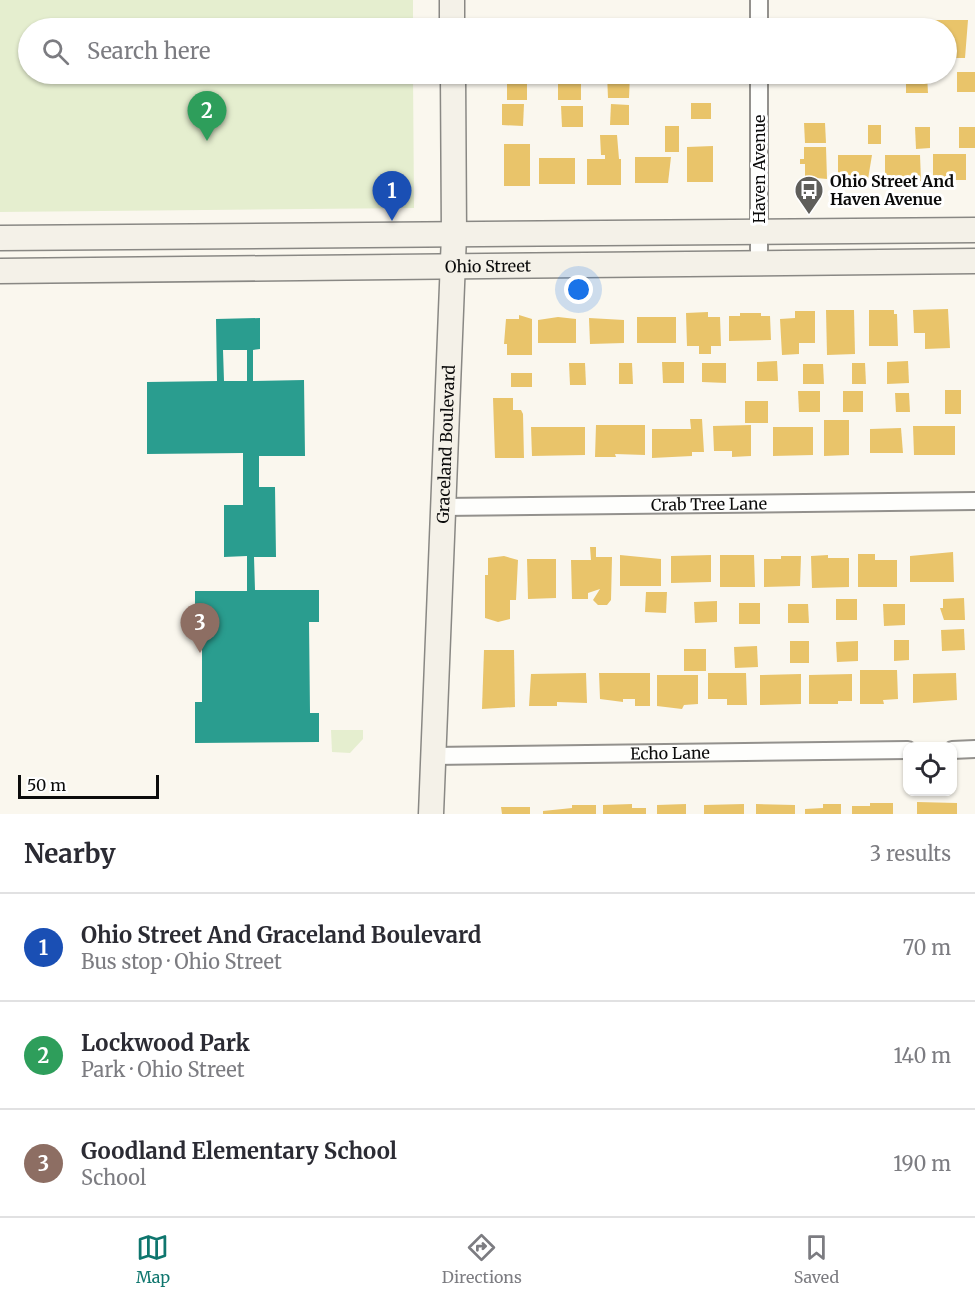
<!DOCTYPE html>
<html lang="en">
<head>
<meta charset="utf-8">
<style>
  :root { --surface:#fff; --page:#f7f7f7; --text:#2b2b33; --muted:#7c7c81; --line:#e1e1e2; --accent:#0f766e }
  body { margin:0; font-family:Merriweather,serif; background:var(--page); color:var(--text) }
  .controls { position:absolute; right:18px; bottom:18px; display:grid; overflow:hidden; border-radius:12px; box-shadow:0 2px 4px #0004 }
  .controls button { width:54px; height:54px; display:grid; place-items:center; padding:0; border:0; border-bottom:2px solid var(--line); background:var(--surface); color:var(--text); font:30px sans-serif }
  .scale { position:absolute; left:18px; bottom:15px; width:141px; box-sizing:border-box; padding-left:6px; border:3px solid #0b0b0b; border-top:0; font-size:16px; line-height:21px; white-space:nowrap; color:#0b0b0b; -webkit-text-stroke:4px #fff; paint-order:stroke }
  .you { position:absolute; left:579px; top:290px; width:21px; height:21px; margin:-15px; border:4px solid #fff; border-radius:50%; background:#1a73e8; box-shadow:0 0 0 9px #1a73e833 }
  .badge { display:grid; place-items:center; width:39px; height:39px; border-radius:50%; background:var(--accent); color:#fff; font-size:20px; font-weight:700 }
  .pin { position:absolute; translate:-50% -50px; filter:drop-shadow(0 2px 3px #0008) }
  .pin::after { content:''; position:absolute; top:32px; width:21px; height:18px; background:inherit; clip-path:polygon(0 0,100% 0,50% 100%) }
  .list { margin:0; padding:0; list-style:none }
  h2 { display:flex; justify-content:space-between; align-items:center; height:78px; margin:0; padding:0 24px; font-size:26px }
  h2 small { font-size:20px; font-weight:400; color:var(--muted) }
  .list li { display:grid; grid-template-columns:39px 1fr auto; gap:18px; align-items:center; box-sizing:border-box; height:108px; padding:0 24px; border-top:2px solid var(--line) }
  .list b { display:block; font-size:22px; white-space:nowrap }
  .list p { margin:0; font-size:20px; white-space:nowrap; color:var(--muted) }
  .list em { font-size:20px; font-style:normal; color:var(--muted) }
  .icon { flex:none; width:33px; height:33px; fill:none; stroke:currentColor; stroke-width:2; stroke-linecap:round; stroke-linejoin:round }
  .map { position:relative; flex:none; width:975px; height:814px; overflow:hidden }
  .search { position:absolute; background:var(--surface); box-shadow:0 2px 4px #0004; left:18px; right:18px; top:18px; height:66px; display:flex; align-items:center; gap:15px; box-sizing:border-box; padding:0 21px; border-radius:33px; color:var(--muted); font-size:22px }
  .sheet { height:402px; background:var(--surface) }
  nav { display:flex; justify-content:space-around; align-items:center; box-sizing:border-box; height:84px; border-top:2px solid var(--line); background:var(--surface); font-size:16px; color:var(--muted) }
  nav a { display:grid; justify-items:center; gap:3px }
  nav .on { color:var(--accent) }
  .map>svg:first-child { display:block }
</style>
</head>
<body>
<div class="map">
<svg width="975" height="814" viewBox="0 0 975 814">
  <rect width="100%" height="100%" fill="#faf7ee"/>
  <g fill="#e5eecf">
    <path d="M0,0H413V28H28V74H413L414,208L0,212Z"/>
    <path d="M331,730H363V739L350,753L332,752Z"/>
  </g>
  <g fill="#e9c46a">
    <path d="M808,18L825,21V28H795V21H808Z"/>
    <path d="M848,18L866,21V28H837V21H848Z"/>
    <path d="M647,19H656V23H670V28H635V23H647Z"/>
    <rect x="685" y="20" width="25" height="8"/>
    <rect x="885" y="20" width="29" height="8"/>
    <path d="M932,20H968L965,58H946V28H932Z"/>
    <path d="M528,21V28H502V22Z"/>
    <rect x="538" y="23" width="30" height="5"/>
    <path d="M622,23L623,28H584V24Z"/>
    <rect x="957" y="72" width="18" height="20"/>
    <path d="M607,74H630L629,98H608Z"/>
    <rect x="688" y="74" width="23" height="6"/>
    <path d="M906,74H927L928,93H906Z"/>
    <rect x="558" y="78" width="23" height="22"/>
    <rect x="507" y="82" width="20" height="18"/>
    <rect x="691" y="103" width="20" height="16"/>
    <path d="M502,104H524L523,126L502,125Z"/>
    <path d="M611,104L629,105V125H610Z"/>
    <path d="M561,106H583V127H562Z"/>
    <path d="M804,123H825L826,143H805Z"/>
    <rect x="868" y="125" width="13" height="19"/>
    <rect x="665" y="126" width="14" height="26"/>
    <path d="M915,127H930V148L916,149Z"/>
    <rect x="959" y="127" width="16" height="21"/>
    <path d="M600,135H617L619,159H621V185H587V159H605V155H601Z"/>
    <rect x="504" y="144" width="26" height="42"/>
    <path d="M713,146V182H687V147Z"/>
    <path d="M804,147H826L827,179L805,177V164H800V159H804Z"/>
    <rect x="933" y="154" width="33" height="26"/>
    <path d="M838,155H872L868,179H838Z"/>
    <path d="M885,155H920L921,181H885Z"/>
    <path d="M635,157H671L668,183H635Z"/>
    <rect x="539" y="158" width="36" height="26"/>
    <path d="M948,309L950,348L925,349V333H914L913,310Z"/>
    <path d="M826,310H854L855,354L827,355Z"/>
    <path d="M869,310H894V314H897L898,346H869Z"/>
    <path d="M795,311H815V343H799V354L782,355L780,319L795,318Z"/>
    <path d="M708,312V317H720L721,346H711V354H699V346H687L686,313Z"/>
    <path d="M740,313H761V316H770L771,340L729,341V316H740Z"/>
    <path d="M519,315L532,319V355H507V344H504L506,319H519Z"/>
    <path d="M558,317L576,319V343H538V320Z"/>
    <rect x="637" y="317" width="39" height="26"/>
    <path d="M589,318L624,320V343L590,344Z"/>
    <path d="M777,361L778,381H757V362Z"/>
    <path d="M908,361L909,383L887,384V362Z"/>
    <path d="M662,362H684V383H663Z"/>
    <path d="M569,363H585L586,385H570Z"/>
    <path d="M619,363H632L633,384H619Z"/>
    <path d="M702,363H726V383L702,382Z"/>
    <path d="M852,363H865L866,384H852Z"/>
    <path d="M803,364H823L824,384H803Z"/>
    <rect x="511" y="373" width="21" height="14"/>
    <rect x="945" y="390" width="16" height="24"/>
    <path d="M798,391H820V412H799Z"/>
    <rect x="843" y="391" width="20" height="21"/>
    <path d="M895,393H909L910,412H896Z"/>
    <path d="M493,398H513V410H521L523,414L524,458H495Z"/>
    <rect x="745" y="401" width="23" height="22"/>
    <path d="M690,419H702L704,452H692V456L652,458V429H691Z"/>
    <path d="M824,420H849V455L824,456Z"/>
    <path d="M596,425H645V455L615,454L616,457H595Z"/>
    <path d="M751,425V456L732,457V451H714L713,426Z"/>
    <path d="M913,426H955V455H914Z"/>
    <path d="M531,427H585V455L532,456Z"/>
    <path d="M773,427H813V455L773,456Z"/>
    <path d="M901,428L903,453H870V429Z"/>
    <path d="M590,547H596V557H612L611,600L607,605H598L593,600L600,589L588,593V599H572L571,560H591Z"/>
    <path d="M953,552L954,582H910V556Z"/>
    <path d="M858,554H875V560H897V587H858Z"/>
    <path d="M620,555L661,559V586H620Z"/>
    <path d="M711,555V582L671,583V556Z"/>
    <path d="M720,555H754L755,587H720Z"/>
    <path d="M828,555V558H849V587L812,588L811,556Z"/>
    <path d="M504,556L518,560L516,600H510V619L498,622L485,618V575H488V558Z"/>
    <path d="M781,556H801L800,586L764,587V559H781Z"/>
    <path d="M527,559H556V598L528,599Z"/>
    <path d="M646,592H667L666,613L645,612Z"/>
    <path d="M964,598L965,620H944L940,608H943V599Z"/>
    <rect x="836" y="599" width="21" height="21"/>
    <path d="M717,601V622L695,623L694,602Z"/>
    <rect x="739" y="603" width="21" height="21"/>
    <path d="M788,604H808L809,623H788Z"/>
    <path d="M883,604H905V625L884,626Z"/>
    <path d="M964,629L965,650L942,651L941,630Z"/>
    <path d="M894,640H909V660L894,661Z"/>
    <rect x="790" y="641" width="19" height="22"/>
    <path d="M858,641V661L837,662L836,642Z"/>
    <path d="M757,646L758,667L735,668L734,647Z"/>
    <rect x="684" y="649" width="22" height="22"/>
    <path d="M484,650H514L515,707L482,709Z"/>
    <path d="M860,670H897L898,699L883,700L884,704H860Z"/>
    <path d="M586,673L587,703L557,702V706H529L531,674Z"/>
    <path d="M599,673H650V706H635V699H623V702L600,699Z"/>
    <path d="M708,673H746L747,705H727V699H708Z"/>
    <path d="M956,673L957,700L913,703V674Z"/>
    <path d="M801,674V704L760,705V675Z"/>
    <path d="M852,674V701H838V704H809V675Z"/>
    <path d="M657,675H698V704L684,705L682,709L657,706Z"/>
    <path d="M917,802L957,803V814H917Z"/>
    <path d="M870,803H893V814H852V806H870Z"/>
    <path d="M632,804V808H646V814H603V805Z"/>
    <path d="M686,804V814H657V805Z"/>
    <path d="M744,804V814H704V805Z"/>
    <path d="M756,804L795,805V814H756Z"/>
    <path d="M823,804H841V814H805V809L823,808Z"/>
    <path d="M572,805H596V814H543V811L572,808Z"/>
    <path d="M501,807H530V814H502Z"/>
  </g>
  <path fill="#2a9d8f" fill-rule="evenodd" d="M260,318V349L253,350V381L304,380L305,456H259V487H275L276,557H254L255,590H319V622H309L310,713H319V742L195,743V702H202V630H195V591H247V556L224,557V505H243V453L147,454V382L217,381L216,319ZM223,350H247V381H224Z"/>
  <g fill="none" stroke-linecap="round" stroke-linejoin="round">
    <g stroke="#93918d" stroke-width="20">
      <g id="street">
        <path d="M759,0V28"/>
        <path d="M759,74V264"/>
        <path id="s1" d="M443,507L975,501"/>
        <path d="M952,750L975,749"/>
        <path id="s2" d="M433,756L908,750"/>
      </g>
    </g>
    <g stroke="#898884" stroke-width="27">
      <g id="secondary">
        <path d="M452,0V28"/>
        <path d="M0,238L975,230"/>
        <path id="s3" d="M0,271L975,261"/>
        <path id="s4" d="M431,814L454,235L453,74"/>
      </g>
    </g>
    <use href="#street" stroke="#fefefc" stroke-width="16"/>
    <use href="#secondary" stroke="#f4f1e8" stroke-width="24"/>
  </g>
  <defs>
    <g id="bus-pin" transform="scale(1.5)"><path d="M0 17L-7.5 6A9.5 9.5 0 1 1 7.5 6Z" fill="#5f5e5a" stroke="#fff"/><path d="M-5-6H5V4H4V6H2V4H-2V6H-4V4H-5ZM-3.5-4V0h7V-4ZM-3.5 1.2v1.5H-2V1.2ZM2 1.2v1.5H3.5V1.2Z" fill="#fff"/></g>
  </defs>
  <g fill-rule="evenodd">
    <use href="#bus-pin" x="809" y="190"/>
  </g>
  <g text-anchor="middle" stroke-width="6" stroke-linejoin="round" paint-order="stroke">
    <g font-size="16" fill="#0b0b0b" stroke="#fff">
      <text transform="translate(759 169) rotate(-90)" y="6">Haven Avenue</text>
      <text dy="6" stroke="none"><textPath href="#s3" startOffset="488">Ohio Street</textPath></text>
      <text dy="6" stroke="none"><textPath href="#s4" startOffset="370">Graceland Boulevard</textPath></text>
      <text dy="6" stroke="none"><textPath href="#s1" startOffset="266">Crab Tree Lane</textPath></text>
      <text dy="6" stroke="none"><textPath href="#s2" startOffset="237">Echo Lane</textPath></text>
    </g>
    <g font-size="16" font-weight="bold" fill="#0b0b0b" stroke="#fff" text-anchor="start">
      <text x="830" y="187">Ohio Street And<tspan x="830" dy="18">Haven Avenue</tspan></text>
    </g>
  </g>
</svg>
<div class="controls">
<button><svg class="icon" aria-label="locate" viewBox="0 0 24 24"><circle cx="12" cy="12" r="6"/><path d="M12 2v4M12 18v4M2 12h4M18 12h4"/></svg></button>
</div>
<div class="scale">50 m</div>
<div class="you"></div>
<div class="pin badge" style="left:392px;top:221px;background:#1a4fb4">1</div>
<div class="pin badge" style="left:207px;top:141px;background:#2e9e5b">2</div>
<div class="pin badge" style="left:200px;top:653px;background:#8d6e63">3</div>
<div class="search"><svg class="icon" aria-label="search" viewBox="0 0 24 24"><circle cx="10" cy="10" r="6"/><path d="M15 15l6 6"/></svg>Search here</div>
</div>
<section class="sheet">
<h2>Nearby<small>3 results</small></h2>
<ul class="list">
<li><span class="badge" style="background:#1a4fb4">1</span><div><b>Ohio Street And Graceland Boulevard</b><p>Bus stop · Ohio Street</p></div><em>70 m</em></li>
<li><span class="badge" style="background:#2e9e5b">2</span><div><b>Lockwood Park</b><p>Park · Ohio Street</p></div><em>140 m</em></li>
<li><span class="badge" style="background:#8d6e63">3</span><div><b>Goodland Elementary School</b><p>School</p></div><em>190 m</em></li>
</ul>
</section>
<nav>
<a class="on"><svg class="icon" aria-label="map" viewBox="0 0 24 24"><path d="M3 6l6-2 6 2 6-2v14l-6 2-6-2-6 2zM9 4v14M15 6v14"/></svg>Map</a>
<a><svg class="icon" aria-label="directions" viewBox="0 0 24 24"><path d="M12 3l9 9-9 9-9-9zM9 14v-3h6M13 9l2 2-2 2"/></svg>Directions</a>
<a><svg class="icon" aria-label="saved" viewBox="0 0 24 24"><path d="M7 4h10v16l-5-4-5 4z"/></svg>Saved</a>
</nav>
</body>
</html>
